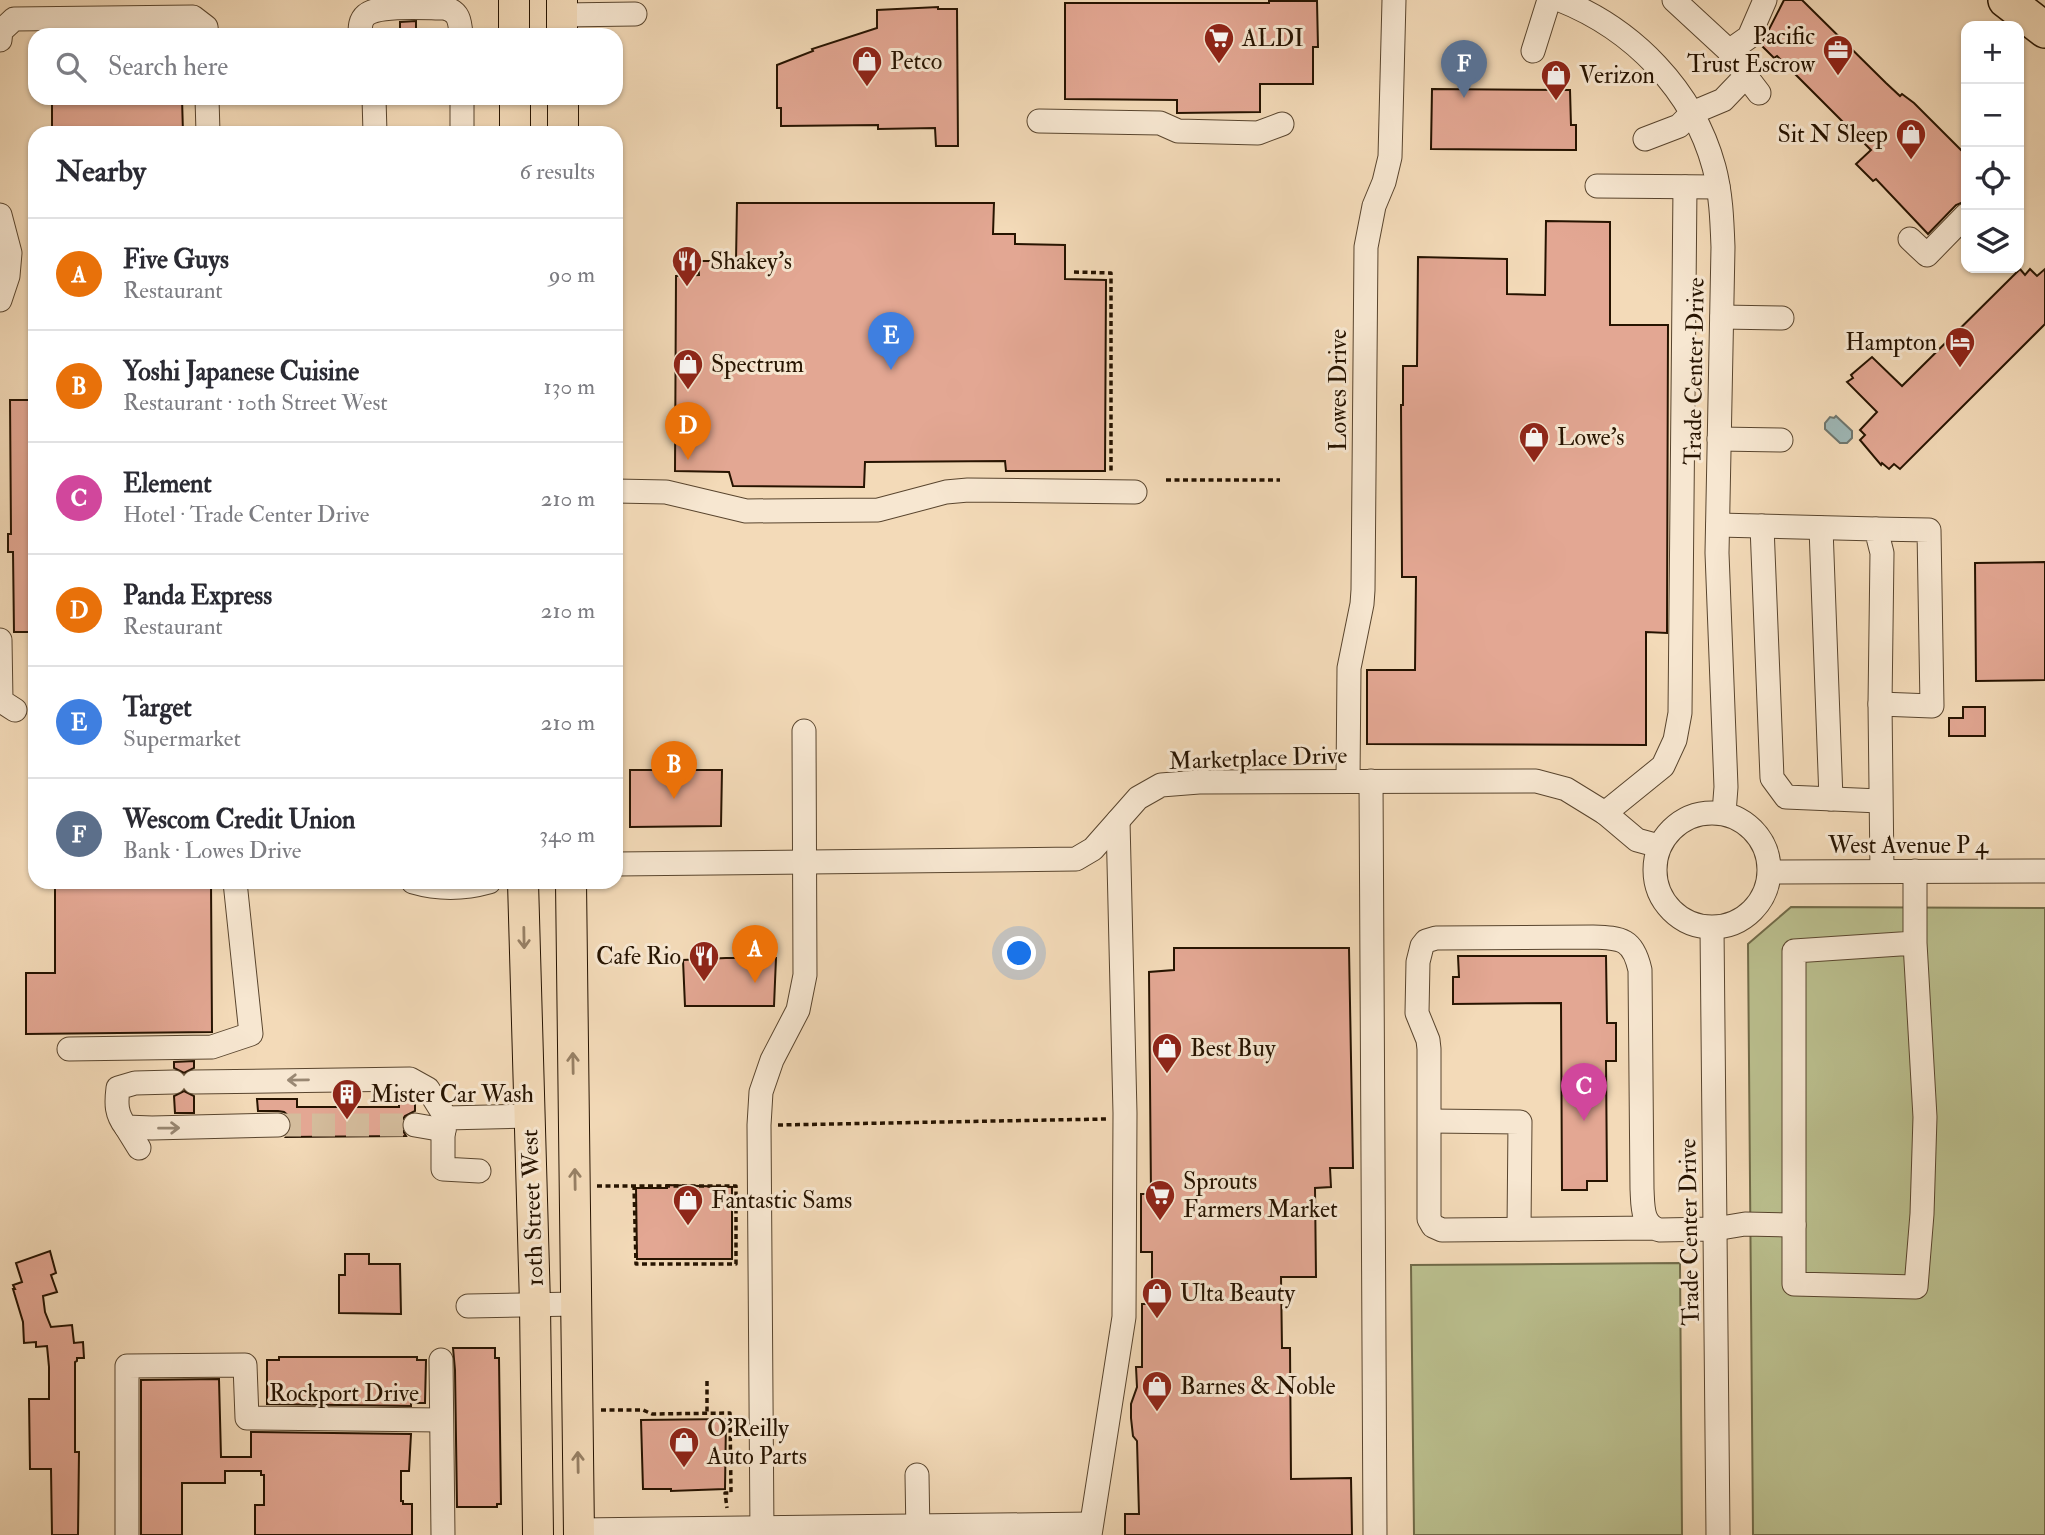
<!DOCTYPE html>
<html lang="en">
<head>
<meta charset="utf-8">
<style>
  :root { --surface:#fff; --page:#f2f2f3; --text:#2b2b33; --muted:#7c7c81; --line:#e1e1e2; --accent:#2563eb }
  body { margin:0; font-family:"IM FELL Double Pica",serif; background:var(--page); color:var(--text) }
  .controls { position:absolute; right:21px; top:21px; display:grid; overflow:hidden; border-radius:14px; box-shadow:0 2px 5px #0004 }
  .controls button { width:63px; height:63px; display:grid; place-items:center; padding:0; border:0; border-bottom:2px solid var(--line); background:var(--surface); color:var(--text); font:35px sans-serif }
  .you { position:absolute; left:1020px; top:954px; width:24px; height:24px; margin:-18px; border:5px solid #fff; border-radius:50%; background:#1a73e8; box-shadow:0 0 0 10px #1a73e833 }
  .badge { display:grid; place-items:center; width:46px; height:46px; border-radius:50%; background:var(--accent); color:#fff; font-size:23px; font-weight:700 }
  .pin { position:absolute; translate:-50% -58px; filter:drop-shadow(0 2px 4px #0008) }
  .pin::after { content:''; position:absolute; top:37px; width:24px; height:21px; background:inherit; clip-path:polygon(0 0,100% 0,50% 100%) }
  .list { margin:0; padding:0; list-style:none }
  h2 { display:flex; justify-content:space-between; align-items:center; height:91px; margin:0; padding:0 28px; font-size:30px }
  h2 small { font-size:23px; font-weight:400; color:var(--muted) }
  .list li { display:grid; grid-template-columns:46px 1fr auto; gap:21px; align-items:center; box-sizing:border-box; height:112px; padding:0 28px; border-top:2px solid var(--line) }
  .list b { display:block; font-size:26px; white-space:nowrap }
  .list p { margin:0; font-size:23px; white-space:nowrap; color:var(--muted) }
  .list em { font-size:23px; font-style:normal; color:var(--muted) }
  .icon { flex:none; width:38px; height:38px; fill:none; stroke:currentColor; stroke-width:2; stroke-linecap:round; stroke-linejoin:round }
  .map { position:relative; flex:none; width:2045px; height:1535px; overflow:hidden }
  .search { position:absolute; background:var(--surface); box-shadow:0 2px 5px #0004; left:28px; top:28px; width:595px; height:77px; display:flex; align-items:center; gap:18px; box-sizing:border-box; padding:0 24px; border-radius:21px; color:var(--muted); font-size:26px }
  .panel { position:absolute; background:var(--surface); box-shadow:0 2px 5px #0004; left:28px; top:126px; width:595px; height:763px; border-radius:21px }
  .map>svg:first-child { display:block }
</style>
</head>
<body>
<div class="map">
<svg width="2045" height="1535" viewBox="0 0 2045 1535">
  <rect width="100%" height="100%" fill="#f3dab8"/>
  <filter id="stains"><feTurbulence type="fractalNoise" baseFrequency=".00286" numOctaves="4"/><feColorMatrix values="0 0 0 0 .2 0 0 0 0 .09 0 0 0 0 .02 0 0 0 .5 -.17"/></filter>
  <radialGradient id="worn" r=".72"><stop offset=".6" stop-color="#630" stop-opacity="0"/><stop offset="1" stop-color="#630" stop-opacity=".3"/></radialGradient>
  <g fill="#bbc08f" stroke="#706a48" stroke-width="2">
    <path d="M1791,907L2045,908V1535H1753L1748,944Z"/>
    <path d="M1680,1263L1682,1535H1414L1411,1265Z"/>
  </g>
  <path fill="#9eb8b7" stroke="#6e766e" stroke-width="2" d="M1836,416L1852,431V438L1847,443H1840L1825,429V423L1830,417L1834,418Z"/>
  <g fill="#e3a793" stroke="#261300" stroke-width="2">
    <path d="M1784,0H1802L1886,83L1900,96L1902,94L1914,103L1966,155V201L1956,205L1928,234L1876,179L1873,181L1856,164L1871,150L1777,56L1774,58L1761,45Z"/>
    <path d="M1269,1H1317L1318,47H1313V84H1260V112L1177,113V100L1065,99V3H1269Z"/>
    <path d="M938,7V9H957L958,146H936L935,128L878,129V125L781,126V108H777V65L813,51L812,49L877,28V10Z"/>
    <path d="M416,21V35H400V22Z"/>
    <path d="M1432,89L1570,90L1571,125H1576V150L1431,149Z"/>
    <path d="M52,98H182L183,133H52Z"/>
    <path d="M737,203H994L993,234H1015V244L1065,245V279L1106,280L1105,471H1006L1005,461L865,462L864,487L733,486L729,472L675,471L676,276L699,275L698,261H736Z"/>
    <path d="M1546,221L1610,222V325H1668L1667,633L1646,632V745L1367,744V670H1415L1416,577H1402L1401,405H1403V366H1417L1418,257L1507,259V294L1545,295Z"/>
    <path d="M2020,269L2025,275L2030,269L2037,276L2045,269V324L1900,469L1894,464L1889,469L1882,463L1881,465L1860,440L1865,435L1860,430L1877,412L1847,382L1853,378L1851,375L1872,357L1902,386Z"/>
    <path d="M10,400H35V632H14L13,552H8V534H11Z"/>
    <path d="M2045,562V680L1976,681L1975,563Z"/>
    <path d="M1963,707H1985V736H1949V718H1963Z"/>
    <path d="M630,770H722L721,826L630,827Z"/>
    <path d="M55,882H211L212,1032L26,1034V973H55Z"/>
    <path d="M1174,948H1349L1353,1168H1330L1331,1187L1315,1188L1316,1277H1281L1282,1348H1290L1291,1479L1351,1478L1352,1535H1125V1514H1139L1137,1441L1133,1436L1131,1418V1404L1137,1387L1136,1367H1142V1304H1152V1252H1141V1194H1151L1149,972L1174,970Z"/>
    <path d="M1458,956H1606L1607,1023H1616V1061H1606L1607,1181H1587V1190H1562L1561,1003L1453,1004V977H1459Z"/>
    <path d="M726,958H776L774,1006H685L683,960Z"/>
    <path d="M194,1061V1068L184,1073L174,1068V1062Z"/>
    <path d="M184,1091L194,1096V1113H175L174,1096Z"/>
    <path d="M257,1099H297V1107H399V1101H415V1111L405,1116L401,1122L402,1129L406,1136L286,1137L290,1132L292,1125L290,1117L284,1112L278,1111H258Z"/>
    <path d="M667,1185L732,1187V1259H637L636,1188H667Z"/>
    <path d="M50,1251L56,1273L51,1275L57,1292L43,1296L45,1312L51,1327L72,1325L74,1343L83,1342L84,1358H77V1361L75,1362V1452H79L78,1535H52L51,1469H30L29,1399H49V1367L47,1346L36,1347V1342L24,1343L23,1322L13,1289H15L13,1285L22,1282L16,1263Z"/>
    <path d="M345,1254H369V1264H400L401,1314L339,1313V1275H345Z"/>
    <path d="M453,1348H495V1358H499L501,1504H497V1507H457L455,1370Z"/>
    <path d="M279,1357H417V1360H426L425,1403H411V1406L267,1404V1360H279Z"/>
    <path d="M219,1379L221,1457H251V1432L411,1434L409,1471H401V1501H403V1504H412V1535H255V1505H264V1475H261V1471H225V1483H182V1535H141V1380Z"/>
    <path d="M726,1419L725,1489L671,1491V1489H643L641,1420Z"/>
  </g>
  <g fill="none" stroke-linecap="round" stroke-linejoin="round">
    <path stroke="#d4bc9c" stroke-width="23" stroke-dasharray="23 11" stroke-linecap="butt" d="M278,1125H415"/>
    <g stroke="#59452e" stroke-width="25">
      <g id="minor">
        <path d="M1560,0C1633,29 1693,90 1714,167C1721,193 1722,220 1723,247L1717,553L1726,787L1724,813"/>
        <path d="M562,15L635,14"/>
        <path d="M360,35C360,27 360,20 366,15C379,4 426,8 444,8C459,11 460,21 461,35"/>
        <path d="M0,40L1,31L14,19L193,17L206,27L207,35"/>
        <path d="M1533,51L1549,0"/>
        <path d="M1729,51L1749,37L1765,0"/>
        <path d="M1746,76L1759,93"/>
        <path d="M207,98L208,133"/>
        <path d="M374,98L375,133"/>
        <path d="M1039,121L1160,123L1178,131L1258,133L1282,124"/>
        <path d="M462,133V98"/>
        <path d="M1645,139L1679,126L1692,113L1723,100L1746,76L1727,49L1674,0"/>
        <path d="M1597,186L1718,187"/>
        <path d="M0,215L10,253L8,276L0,300"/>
        <path d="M1910,239L1927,255L1966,215"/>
        <path d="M1722,317L1782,318"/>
        <path d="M1719,439L1781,440"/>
        <path d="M616,491L666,492L746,511L878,510L946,492L968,490L1135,492"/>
        <path d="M1718,525L1876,529L1882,553L1880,704L1882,871"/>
        <path d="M1762,526L1772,778L1786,797L1880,801"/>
        <path d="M1821,528L1831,799"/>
        <path d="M1876,529L1929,530L1932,706L1880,704"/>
        <path d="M0,640L1,701L15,710"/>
        <path d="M1348,781L1349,668L1362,604L1363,590L1366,247L1374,206L1384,182L1390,157L1394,0"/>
        <path d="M1371,781L1375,1535"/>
        <circle cx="1712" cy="870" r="57"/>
        <path d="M1605,813L1663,766L1675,740L1680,713L1685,187"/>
        <path d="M616,864L1076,859L1093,849L1138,798L1161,785L1199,782L1536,781L1566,789L1605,813L1637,840L1659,846"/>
        <path d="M1915,871V943L1925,1117L1922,1214L1916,1287L1794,1284V951L1915,943"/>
        <path d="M1770,872L2045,871"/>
        <path d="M413,882C437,889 464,889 489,882"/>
        <path d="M1712,928L1718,1535"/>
        <path d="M69,1049L212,1047L251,1034L235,882"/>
        <path d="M174,1082L135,1083L118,1088C116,1104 116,1114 126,1127L152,1128L278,1125"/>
        <path d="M194,1082L410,1079L428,1089L446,1118"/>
        <path d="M1430,1121L1520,1122L1519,1229"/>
        <path d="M415,1125L444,1130"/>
        <path d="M126,1127L139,1148"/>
        <path d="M479,1171L443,1169V1136L446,1118L529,1116"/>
        <path d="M1653,1228L1442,1230L1433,1226L1429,1219V1049L1428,1040L1417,1013L1418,962L1422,946L1426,941L1436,938L1593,937C1622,938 1633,939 1640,970L1642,1189C1643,1204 1641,1226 1660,1230L1715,1229L1745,1224L1794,1225"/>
        <path d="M468,1306L576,1304"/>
        <path d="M441,1360L443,1535"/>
        <path d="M917,1475L918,1535"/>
        <path d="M579,1530L1091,1524"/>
        <path d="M127,1535V1366L245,1365L247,1418L441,1420"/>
        <path d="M762,1535L759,1125L761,1092L772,1060L798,1010L805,975L804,731"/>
        <path d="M1090,1535L1124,1317L1125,1113L1118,821"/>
      </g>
    </g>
    <g stroke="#261300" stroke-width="32">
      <g id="major">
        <path d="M514,0V35"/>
        <path d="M562,0V35"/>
        <path d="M515,98V133"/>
        <path d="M563,98V133"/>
        <path d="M523,882L535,1305L538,1535"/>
        <path d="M571,882L579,1535"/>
      </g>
    </g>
    <g stroke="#261300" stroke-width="38">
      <path id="highway" d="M2006,0L2045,30"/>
    </g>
    <g stroke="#261300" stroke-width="3.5" stroke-dasharray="5 3.5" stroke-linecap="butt">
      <path d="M1074,272L1111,273V471"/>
      <path d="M1166,480H1280"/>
      <path d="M778,1125L1106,1119"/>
      <path d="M597,1186H736V1264H636L634,1186"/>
      <path d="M707,1381V1413"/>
      <path d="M601,1410H643L652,1414L730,1413L731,1493H725L727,1508"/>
    </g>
    <use href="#minor" stroke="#f7e7d1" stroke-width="23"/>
    <use href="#major" stroke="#f3dab8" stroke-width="30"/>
    <use href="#highway" stroke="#f3dab8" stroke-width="35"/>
  </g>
  <defs><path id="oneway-shaft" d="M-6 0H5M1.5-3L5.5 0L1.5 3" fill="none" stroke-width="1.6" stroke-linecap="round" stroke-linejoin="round" transform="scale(1.75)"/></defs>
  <g stroke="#978065">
    <use href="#oneway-shaft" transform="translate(524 938) rotate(89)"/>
    <use href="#oneway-shaft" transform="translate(573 1063) rotate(-91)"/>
    <use href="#oneway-shaft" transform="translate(575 1179) rotate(-91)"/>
    <use href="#oneway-shaft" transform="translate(578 1462) rotate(-91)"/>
  </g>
  <g stroke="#998873">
    <use href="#oneway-shaft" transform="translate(298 1080) rotate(179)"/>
    <use href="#oneway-shaft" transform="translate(169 1128) rotate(-1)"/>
  </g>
  <defs>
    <g id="supermarket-pin" transform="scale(1.575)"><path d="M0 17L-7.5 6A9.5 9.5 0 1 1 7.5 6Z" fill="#8f2418" stroke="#f7e7d1"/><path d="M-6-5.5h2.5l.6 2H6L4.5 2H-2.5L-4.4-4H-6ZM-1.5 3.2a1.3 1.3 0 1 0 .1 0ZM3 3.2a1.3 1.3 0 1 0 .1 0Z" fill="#fff"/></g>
    <g id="office-pin" transform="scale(1.575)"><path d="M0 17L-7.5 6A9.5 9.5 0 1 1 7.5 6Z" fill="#8f2418" stroke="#f7e7d1"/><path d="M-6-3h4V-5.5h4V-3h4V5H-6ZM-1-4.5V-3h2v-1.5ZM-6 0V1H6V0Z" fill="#fff"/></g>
    <g id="shop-pin" transform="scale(1.575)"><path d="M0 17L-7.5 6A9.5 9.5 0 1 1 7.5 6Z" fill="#8f2418" stroke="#f7e7d1"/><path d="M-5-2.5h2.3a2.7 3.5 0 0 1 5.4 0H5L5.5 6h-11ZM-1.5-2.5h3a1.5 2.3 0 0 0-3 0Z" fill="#fff"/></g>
    <g id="restaurant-pin" transform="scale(1.575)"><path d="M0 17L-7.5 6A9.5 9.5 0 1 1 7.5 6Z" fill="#8f2418" stroke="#f7e7d1"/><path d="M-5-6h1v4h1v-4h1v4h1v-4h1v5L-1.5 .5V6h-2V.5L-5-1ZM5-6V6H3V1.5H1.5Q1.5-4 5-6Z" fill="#fff"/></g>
    <g id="hotel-pin" transform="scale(1.575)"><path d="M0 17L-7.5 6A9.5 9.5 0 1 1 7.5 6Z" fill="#8f2418" stroke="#f7e7d1"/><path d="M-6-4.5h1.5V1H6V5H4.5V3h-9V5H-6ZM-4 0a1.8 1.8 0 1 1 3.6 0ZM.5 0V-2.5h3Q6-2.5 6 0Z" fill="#fff"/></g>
    <g id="building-pin" transform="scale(1.575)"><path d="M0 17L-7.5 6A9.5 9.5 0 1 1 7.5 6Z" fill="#8f2418" stroke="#f7e7d1"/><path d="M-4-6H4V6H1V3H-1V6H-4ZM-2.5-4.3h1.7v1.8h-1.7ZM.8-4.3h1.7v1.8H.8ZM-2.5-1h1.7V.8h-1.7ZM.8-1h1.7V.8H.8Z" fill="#fff"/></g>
  </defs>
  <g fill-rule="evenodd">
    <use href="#supermarket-pin" x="1219" y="38"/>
    <use href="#office-pin" x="1838" y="50"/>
    <use href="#shop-pin" x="867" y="61"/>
    <use href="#shop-pin" x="1556" y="75"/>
    <use href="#shop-pin" x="1911" y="134"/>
    <use href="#restaurant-pin" x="687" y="261"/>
    <use href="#hotel-pin" x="1960" y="342"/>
    <use href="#shop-pin" x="688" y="364"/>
    <use href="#shop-pin" x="1534" y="437"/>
    <use href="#restaurant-pin" x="704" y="956"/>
    <use href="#shop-pin" x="1167" y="1048"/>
    <use href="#building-pin" x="347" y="1094"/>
    <use href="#supermarket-pin" x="1160" y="1195"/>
    <use href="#shop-pin" x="688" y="1200"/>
    <use href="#shop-pin" x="1157" y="1293"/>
    <use href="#shop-pin" x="1157" y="1386"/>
    <use href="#shop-pin" x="684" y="1442"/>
  </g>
  <g text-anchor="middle" stroke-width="6" stroke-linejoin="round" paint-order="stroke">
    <g font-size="24" fill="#261300" stroke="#f7e7d1" text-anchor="start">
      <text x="1815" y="44" text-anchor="end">Pacific<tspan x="1815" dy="28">Trust Escrow</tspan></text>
      <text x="1242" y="46">ALDI</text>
      <text x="890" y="69">Petco</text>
      <text x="1579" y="83">Verizon</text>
      <text x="1888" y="142" text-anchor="end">Sit N Sleep</text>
      <text x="710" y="269">Shakey's</text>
      <text x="1937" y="350" text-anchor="end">Hampton</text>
      <text x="711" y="372">Spectrum</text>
      <text x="1557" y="445">Lowe's</text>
      <text x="681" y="964" text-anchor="end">Cafe Rio</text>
      <text x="1190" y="1056">Best Buy</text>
      <text x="370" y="1102">Mister Car Wash</text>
      <text x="1183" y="1189">Sprouts<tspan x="1183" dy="28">Farmers Market</tspan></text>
      <text x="711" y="1208">Fantastic Sams</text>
      <text x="1180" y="1301">Ulta Beauty</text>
      <text x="1180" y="1394">Barnes &amp; Noble</text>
      <text x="707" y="1436">O'Reilly<tspan x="707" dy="28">Auto Parts</tspan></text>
    </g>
    <g font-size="24" fill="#261300" stroke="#f7e7d1">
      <text transform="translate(1694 371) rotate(-89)" y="8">Trade Center Drive</text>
      <text transform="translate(1338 390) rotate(-90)" y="8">Lowes Drive</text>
      <text transform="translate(1258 758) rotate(-2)" y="8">Marketplace Drive</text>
      <text x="1908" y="853">West Avenue P 4</text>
      <text transform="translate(532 1208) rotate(-92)" y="8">10th Street West</text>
      <text transform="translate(1689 1232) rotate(-91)" y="8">Trade Center Drive</text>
      <text x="344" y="1401">Rockport Drive</text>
    </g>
  </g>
  <rect width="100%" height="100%" filter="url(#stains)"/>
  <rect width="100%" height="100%" fill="url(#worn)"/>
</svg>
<div class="controls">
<button>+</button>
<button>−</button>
<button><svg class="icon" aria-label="locate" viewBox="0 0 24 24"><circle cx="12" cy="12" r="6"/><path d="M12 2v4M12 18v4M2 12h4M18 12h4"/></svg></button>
<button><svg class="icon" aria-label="layers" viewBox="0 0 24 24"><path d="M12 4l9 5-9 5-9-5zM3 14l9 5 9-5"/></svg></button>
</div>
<div class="you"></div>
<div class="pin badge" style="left:755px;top:983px;background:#e8710a">A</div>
<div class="pin badge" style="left:674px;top:799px;background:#e8710a">B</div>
<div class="pin badge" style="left:1584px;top:1121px;background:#d1479c">C</div>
<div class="pin badge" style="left:688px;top:460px;background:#e8710a">D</div>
<div class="pin badge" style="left:891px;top:370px;background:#3f7fe0">E</div>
<div class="pin badge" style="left:1464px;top:98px;background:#5c6f8a">F</div>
<div class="search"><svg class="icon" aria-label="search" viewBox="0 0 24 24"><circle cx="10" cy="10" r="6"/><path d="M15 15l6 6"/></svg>Search here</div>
<section class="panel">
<h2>Nearby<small>6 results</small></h2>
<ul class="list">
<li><span class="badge" style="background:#e8710a">A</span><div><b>Five Guys</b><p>Restaurant</p></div><em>90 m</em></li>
<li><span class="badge" style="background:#e8710a">B</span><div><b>Yoshi Japanese Cuisine</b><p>Restaurant · 10th Street West</p></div><em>130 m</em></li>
<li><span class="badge" style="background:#d1479c">C</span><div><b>Element</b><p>Hotel · Trade Center Drive</p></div><em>210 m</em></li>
<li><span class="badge" style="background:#e8710a">D</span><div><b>Panda Express</b><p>Restaurant</p></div><em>210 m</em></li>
<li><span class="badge" style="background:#3f7fe0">E</span><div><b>Target</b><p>Supermarket</p></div><em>210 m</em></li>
<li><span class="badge" style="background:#5c6f8a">F</span><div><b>Wescom Credit Union</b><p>Bank · Lowes Drive</p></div><em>340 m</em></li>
</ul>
</section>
</div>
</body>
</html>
